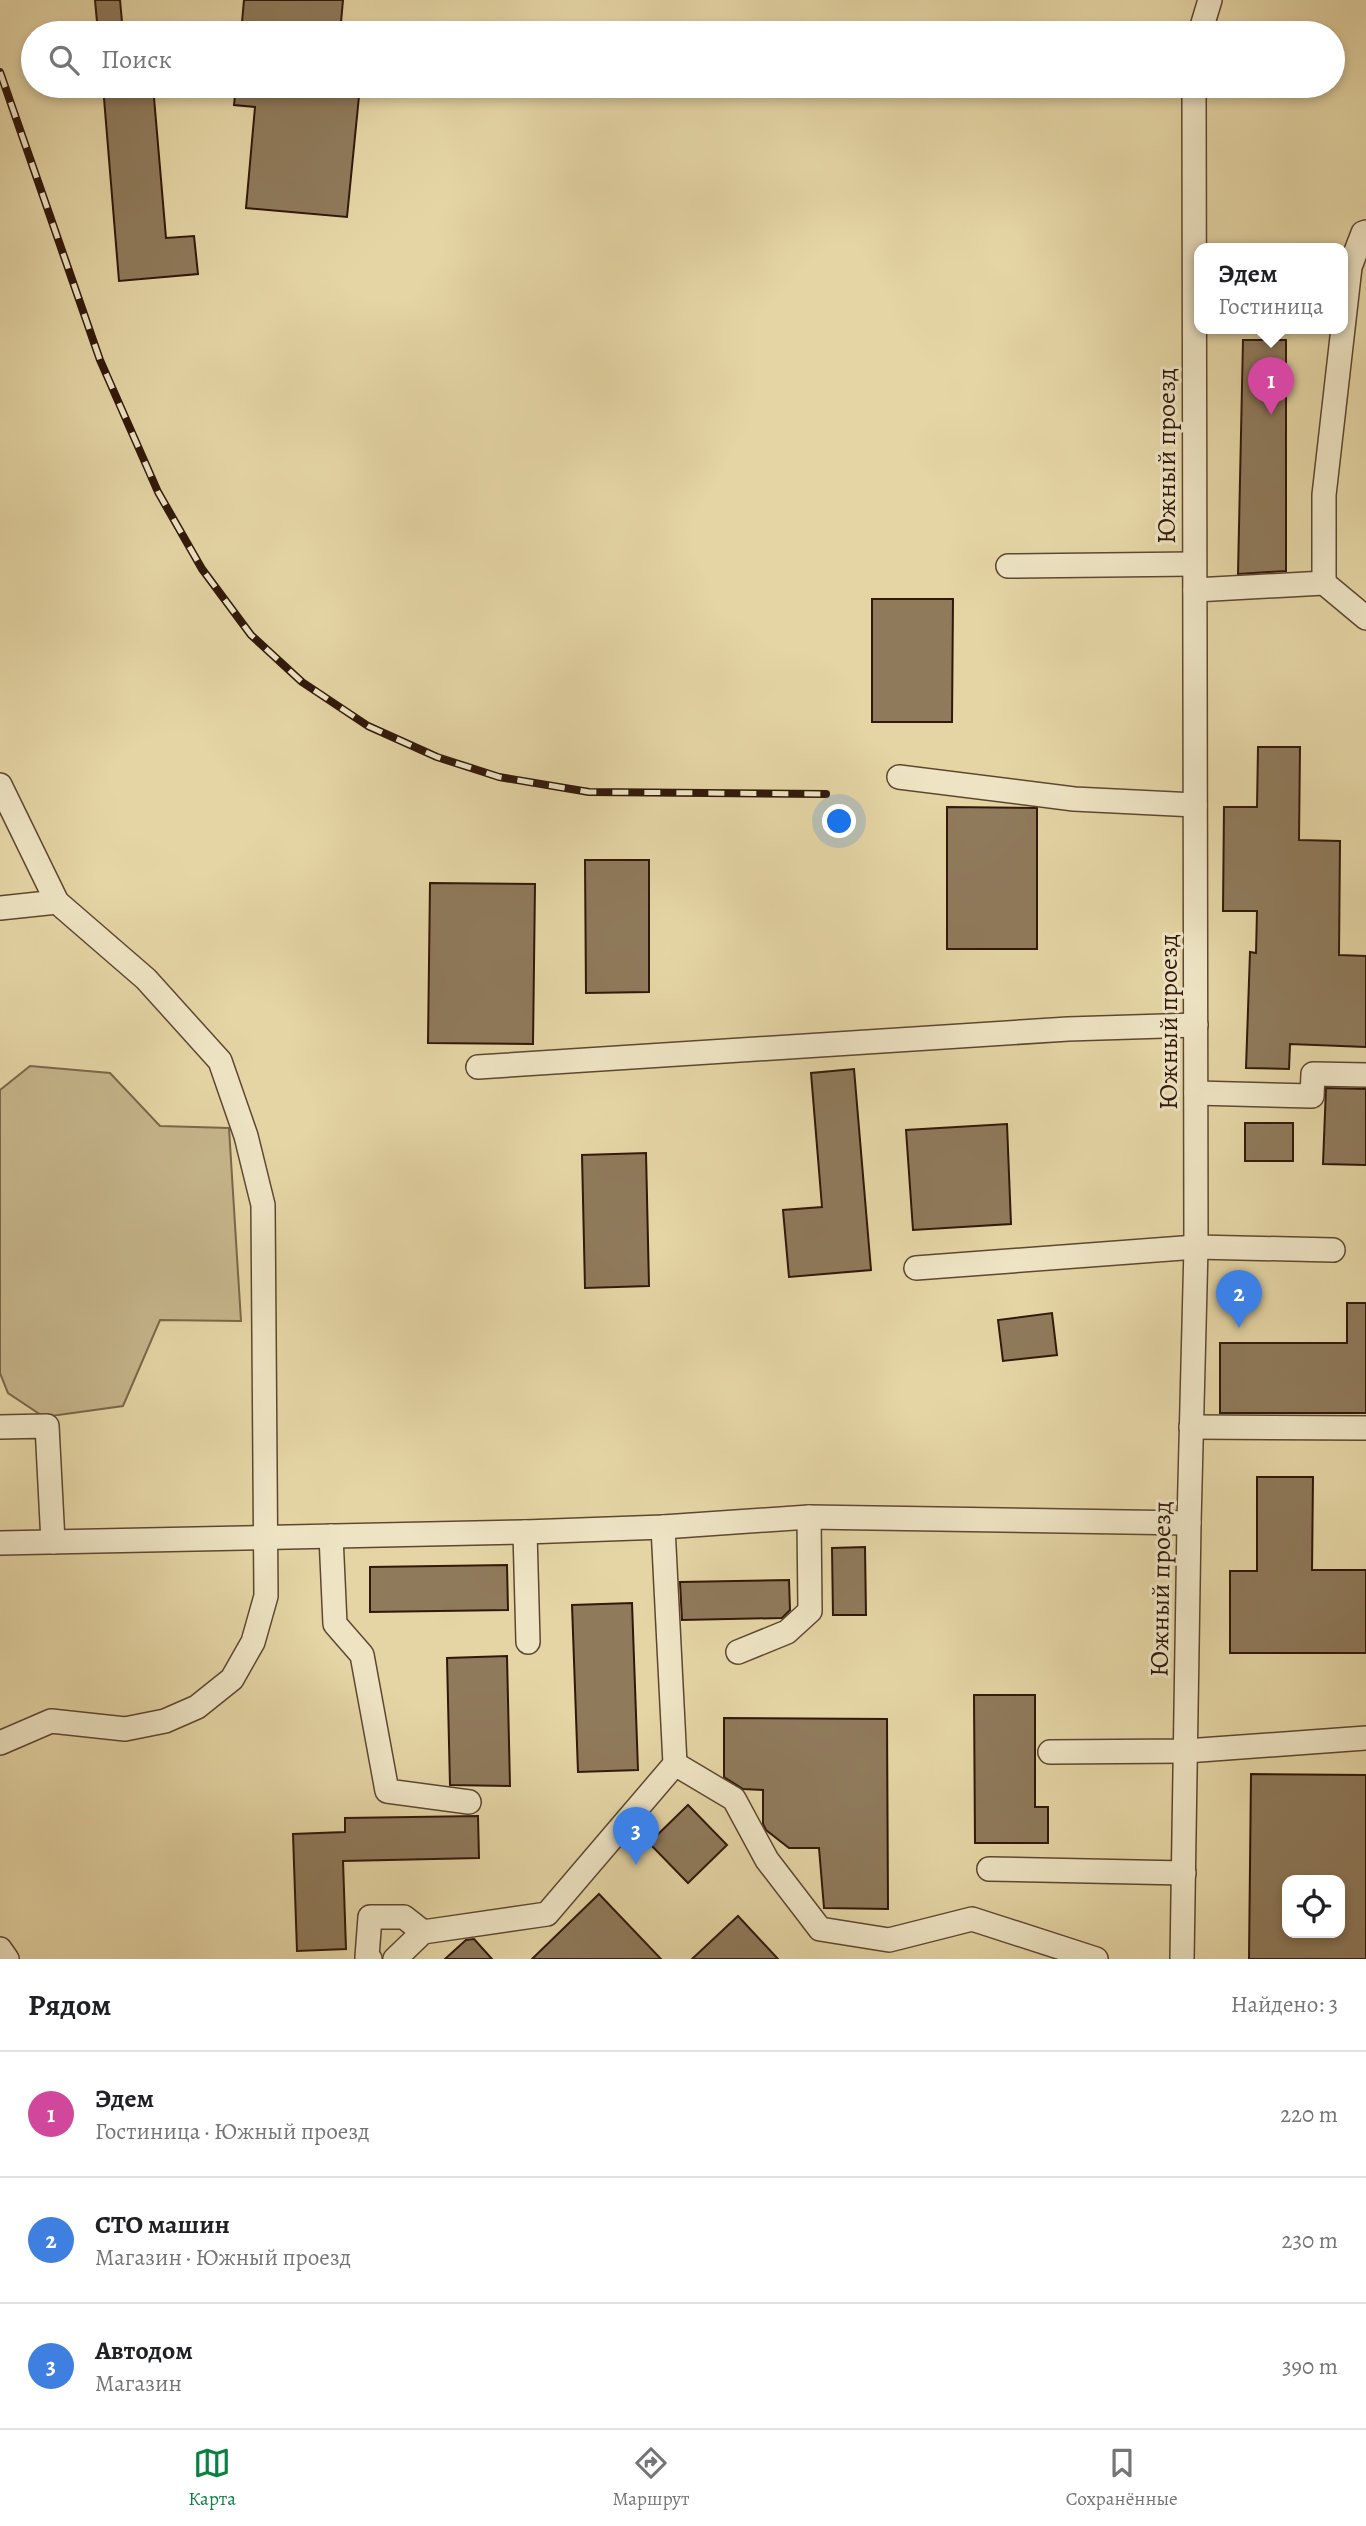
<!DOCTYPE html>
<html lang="ru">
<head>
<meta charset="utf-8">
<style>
  :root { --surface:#fff; --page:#f2f2f2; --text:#202124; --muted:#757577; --line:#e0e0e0; --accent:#0b8043 }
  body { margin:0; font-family:Alegreya,serif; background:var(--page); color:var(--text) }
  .controls { position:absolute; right:21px; bottom:21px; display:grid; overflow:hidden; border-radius:14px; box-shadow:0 4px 10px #0003 }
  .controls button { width:63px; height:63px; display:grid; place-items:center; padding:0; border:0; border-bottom:2px solid var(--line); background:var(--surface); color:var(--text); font:35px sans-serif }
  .you { position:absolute; left:840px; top:822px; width:24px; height:24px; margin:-18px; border:5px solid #fff; border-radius:50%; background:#1a73e8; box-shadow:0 0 0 10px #1a73e833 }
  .badge { display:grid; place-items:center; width:46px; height:46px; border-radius:50%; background:var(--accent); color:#fff; font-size:23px; font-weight:700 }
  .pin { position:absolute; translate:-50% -58px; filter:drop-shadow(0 2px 4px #0008) }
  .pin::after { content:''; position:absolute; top:37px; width:24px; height:21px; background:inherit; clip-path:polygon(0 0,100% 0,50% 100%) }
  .popup { position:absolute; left:1194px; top:243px; width:154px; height:91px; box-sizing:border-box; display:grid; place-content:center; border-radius:14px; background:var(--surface); filter:drop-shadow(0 2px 5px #0005); font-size:23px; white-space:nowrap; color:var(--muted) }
  .popup b { font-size:26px; color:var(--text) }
  .popup::after { content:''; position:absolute; left:50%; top:100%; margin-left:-14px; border:14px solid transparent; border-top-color:var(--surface) }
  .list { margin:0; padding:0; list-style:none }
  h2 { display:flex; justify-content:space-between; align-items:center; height:91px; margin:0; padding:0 28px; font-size:30px }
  h2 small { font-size:23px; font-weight:400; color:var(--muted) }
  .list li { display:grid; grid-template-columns:46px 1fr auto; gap:21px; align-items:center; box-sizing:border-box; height:126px; padding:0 28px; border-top:2px solid var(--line) }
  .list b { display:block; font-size:26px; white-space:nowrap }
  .list p { margin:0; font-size:23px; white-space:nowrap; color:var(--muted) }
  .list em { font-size:23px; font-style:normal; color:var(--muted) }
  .icon { flex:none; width:38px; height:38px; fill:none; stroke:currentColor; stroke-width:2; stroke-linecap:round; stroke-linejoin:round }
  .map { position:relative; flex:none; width:1366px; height:1959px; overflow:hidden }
  .search { position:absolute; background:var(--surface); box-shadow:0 4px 10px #0003; left:21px; right:21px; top:21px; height:77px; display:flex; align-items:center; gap:18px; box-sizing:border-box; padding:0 24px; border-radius:38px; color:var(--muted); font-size:26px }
  .sheet { height:469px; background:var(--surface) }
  nav { display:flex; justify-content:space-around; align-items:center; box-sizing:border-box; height:98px; border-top:2px solid var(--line); background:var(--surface); font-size:19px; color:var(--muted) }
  nav a { display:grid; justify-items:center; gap:4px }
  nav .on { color:var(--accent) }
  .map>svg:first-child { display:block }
</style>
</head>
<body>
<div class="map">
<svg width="1366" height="1959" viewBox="0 0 1366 1959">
  <rect width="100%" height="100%" fill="#e5d5a5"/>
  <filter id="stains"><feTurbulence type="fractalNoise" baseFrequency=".00286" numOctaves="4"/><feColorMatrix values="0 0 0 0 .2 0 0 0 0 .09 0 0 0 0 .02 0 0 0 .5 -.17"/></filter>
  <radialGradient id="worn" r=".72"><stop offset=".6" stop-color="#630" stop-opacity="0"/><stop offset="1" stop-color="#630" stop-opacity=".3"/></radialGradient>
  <path fill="#c6b58b" stroke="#7c664a" stroke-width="2" d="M30,1066L110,1073L160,1126L229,1128L241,1321L160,1320L123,1406L44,1417L8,1393L0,1373V1090Z"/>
  <g fill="#8f7a5b" stroke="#31180a" stroke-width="2" fill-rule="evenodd">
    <path d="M95,0H120L123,33H98Z"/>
    <path d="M244,0H343L340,33H241Z"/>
    <path d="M103,86H153L166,238L194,236L198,274L119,281Z"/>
    <path d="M236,86H360L347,217L246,208L255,107L234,105Z"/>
    <path d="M1243,340H1286V571L1238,574Z"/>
    <path d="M872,599H953L952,722H872Z"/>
    <path d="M1258,747H1300L1299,840L1340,841L1339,955L1366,956V1047L1290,1044L1289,1069L1246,1068L1250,952L1256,953L1257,911H1223L1224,807H1257Z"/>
    <path d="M947,807L1037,808V949H947Z"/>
    <path d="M585,860H649V992L586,993Z"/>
    <path d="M430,883L535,884L533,1044L428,1043Z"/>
    <path d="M854,1069L871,1270L789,1277L783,1210L822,1207L811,1073Z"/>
    <path d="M1326,1088L1366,1089V1165L1323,1164Z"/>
    <rect x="1245" y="1123" width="48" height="38"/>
    <path d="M1007,1124L1011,1224L913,1230L906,1130Z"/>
    <path d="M646,1153L649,1286L585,1288L582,1155Z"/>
    <path d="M1347,1303H1366V1413H1220V1343H1347Z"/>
    <path d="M1052,1313L1057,1355L1003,1361L998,1320Z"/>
    <path d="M1257,1477H1313L1312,1570H1366V1653H1230V1571H1257Z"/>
    <path d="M865,1547L866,1615H833L832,1548Z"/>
    <path d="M507,1565L508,1610L370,1612V1567Z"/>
    <path d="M789,1580L790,1610L782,1618L682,1620L680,1582Z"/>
    <path d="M632,1603L638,1770L578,1772L572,1605Z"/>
    <path d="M507,1656L510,1786L450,1785L447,1658Z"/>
    <path d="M974,1695H1035V1807H1048V1843H975Z"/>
    <path d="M724,1718L887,1719L888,1909L824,1908L819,1848H789L766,1830L763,1824V1790L743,1789L724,1777Z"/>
    <path d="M1251,1774L1366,1775V1959H1249ZM1287,1880H1340V1933H1287Z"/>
    <path d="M688,1805L727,1845L688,1883L649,1843Z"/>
    <path d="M478,1816L479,1858L343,1861L346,1949L297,1951L293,1834L345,1832V1818Z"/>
    <path d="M599,1894L661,1959H532Z"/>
    <path d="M738,1916L778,1959H692Z"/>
    <path d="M474,1939L492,1959H445L466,1940Z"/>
  </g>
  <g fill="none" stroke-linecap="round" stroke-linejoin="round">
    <g stroke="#5e4731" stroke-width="26">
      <g id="minor">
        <path d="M1200,33L1210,0"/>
        <path d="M1008,566L1194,564"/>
        <path d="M1324,583L1366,618"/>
        <path d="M1195,590L1324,583V495L1350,267L1363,233L1366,232"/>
        <path d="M899,777L1074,799L1195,805"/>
        <path d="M0,785L57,902L146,979L220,1061L246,1136L263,1205L266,1596L253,1642L232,1679L197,1707L165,1721L125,1729L51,1721L0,1743"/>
        <path d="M0,908L57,902"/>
        <path d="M478,1067L1068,1029L1196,1025"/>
        <path d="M1196,1093L1312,1096L1313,1074L1366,1075"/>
        <path d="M916,1268L1196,1247L1333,1250"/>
        <path d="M0,1427L47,1426L53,1542"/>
        <path d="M1191,1427L1366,1428"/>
        <path d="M525,1532L528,1642"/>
        <path d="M331,1536L335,1624L362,1655L387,1791L469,1802"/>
        <path d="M0,1543L525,1532L663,1527L809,1517L1189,1523"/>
        <path d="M738,1652L787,1632L810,1611L809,1517"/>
        <path d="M1050,1752L1186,1751L1366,1738"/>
        <path d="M675,1764L734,1799L767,1860L820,1929L889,1940L972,1919L1096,1959"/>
        <path d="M989,1869L1184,1873"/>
        <path d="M0,1949L7,1959"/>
        <path d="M370,1959L367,1957L370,1917H404L423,1932"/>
        <path d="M395,1959L423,1932L547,1914L675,1764L663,1527"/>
        <path d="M1182,1959L1189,1523L1196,1247L1194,86"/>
      </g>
    </g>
    <use href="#minor" stroke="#eee4c4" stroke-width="23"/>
    <g stroke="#31180a" stroke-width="8">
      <path id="rail" d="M0,72L100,360L158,492L202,569L251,635L302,682L368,726L437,757L499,777L589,792L826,794"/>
    </g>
    <use href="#rail" stroke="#eee4c4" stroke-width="5" stroke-dasharray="16" stroke-linecap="butt"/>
  </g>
  <g text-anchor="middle" stroke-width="6" stroke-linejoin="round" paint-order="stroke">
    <g font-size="26" fill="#31180a" stroke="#eee4c4">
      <text transform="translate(1166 456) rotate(-90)" y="9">Южный проезд</text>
      <text transform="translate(1168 1022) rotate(-90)" y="9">Южный проезд</text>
      <text transform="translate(1160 1589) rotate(-89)" y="9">Южный проезд</text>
    </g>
  </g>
  <rect width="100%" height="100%" filter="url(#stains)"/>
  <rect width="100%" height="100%" fill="url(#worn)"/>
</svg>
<div class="controls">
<button><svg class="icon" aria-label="locate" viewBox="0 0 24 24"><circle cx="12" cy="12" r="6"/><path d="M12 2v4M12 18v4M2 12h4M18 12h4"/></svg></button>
</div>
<div class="you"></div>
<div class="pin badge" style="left:1271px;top:415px;background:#d1479c">1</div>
<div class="popup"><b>Эдем</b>Гостиница</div>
<div class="pin badge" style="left:1239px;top:1328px;background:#3f7fe0">2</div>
<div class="pin badge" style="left:636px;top:1865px;background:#3f7fe0">3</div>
<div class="search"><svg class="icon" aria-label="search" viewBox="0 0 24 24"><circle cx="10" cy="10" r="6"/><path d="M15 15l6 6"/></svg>Поиск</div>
</div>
<section class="sheet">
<h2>Рядом<small>Найдено: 3</small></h2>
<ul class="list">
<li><span class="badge" style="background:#d1479c">1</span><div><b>Эдем</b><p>Гостиница · Южный проезд</p></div><em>220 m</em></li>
<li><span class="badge" style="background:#3f7fe0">2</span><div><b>СТО машин</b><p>Магазин · Южный проезд</p></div><em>230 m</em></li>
<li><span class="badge" style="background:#3f7fe0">3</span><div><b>Автодом</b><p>Магазин</p></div><em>390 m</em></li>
</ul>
</section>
<nav>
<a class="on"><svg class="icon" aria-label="map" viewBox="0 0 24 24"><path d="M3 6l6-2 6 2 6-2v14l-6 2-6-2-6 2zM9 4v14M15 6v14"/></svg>Карта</a>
<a><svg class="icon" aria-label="directions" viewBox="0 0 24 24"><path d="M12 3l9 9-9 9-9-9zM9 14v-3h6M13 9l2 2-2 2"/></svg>Маршрут</a>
<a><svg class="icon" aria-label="saved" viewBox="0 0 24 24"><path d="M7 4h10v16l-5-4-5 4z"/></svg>Сохранённые</a>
</nav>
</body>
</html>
